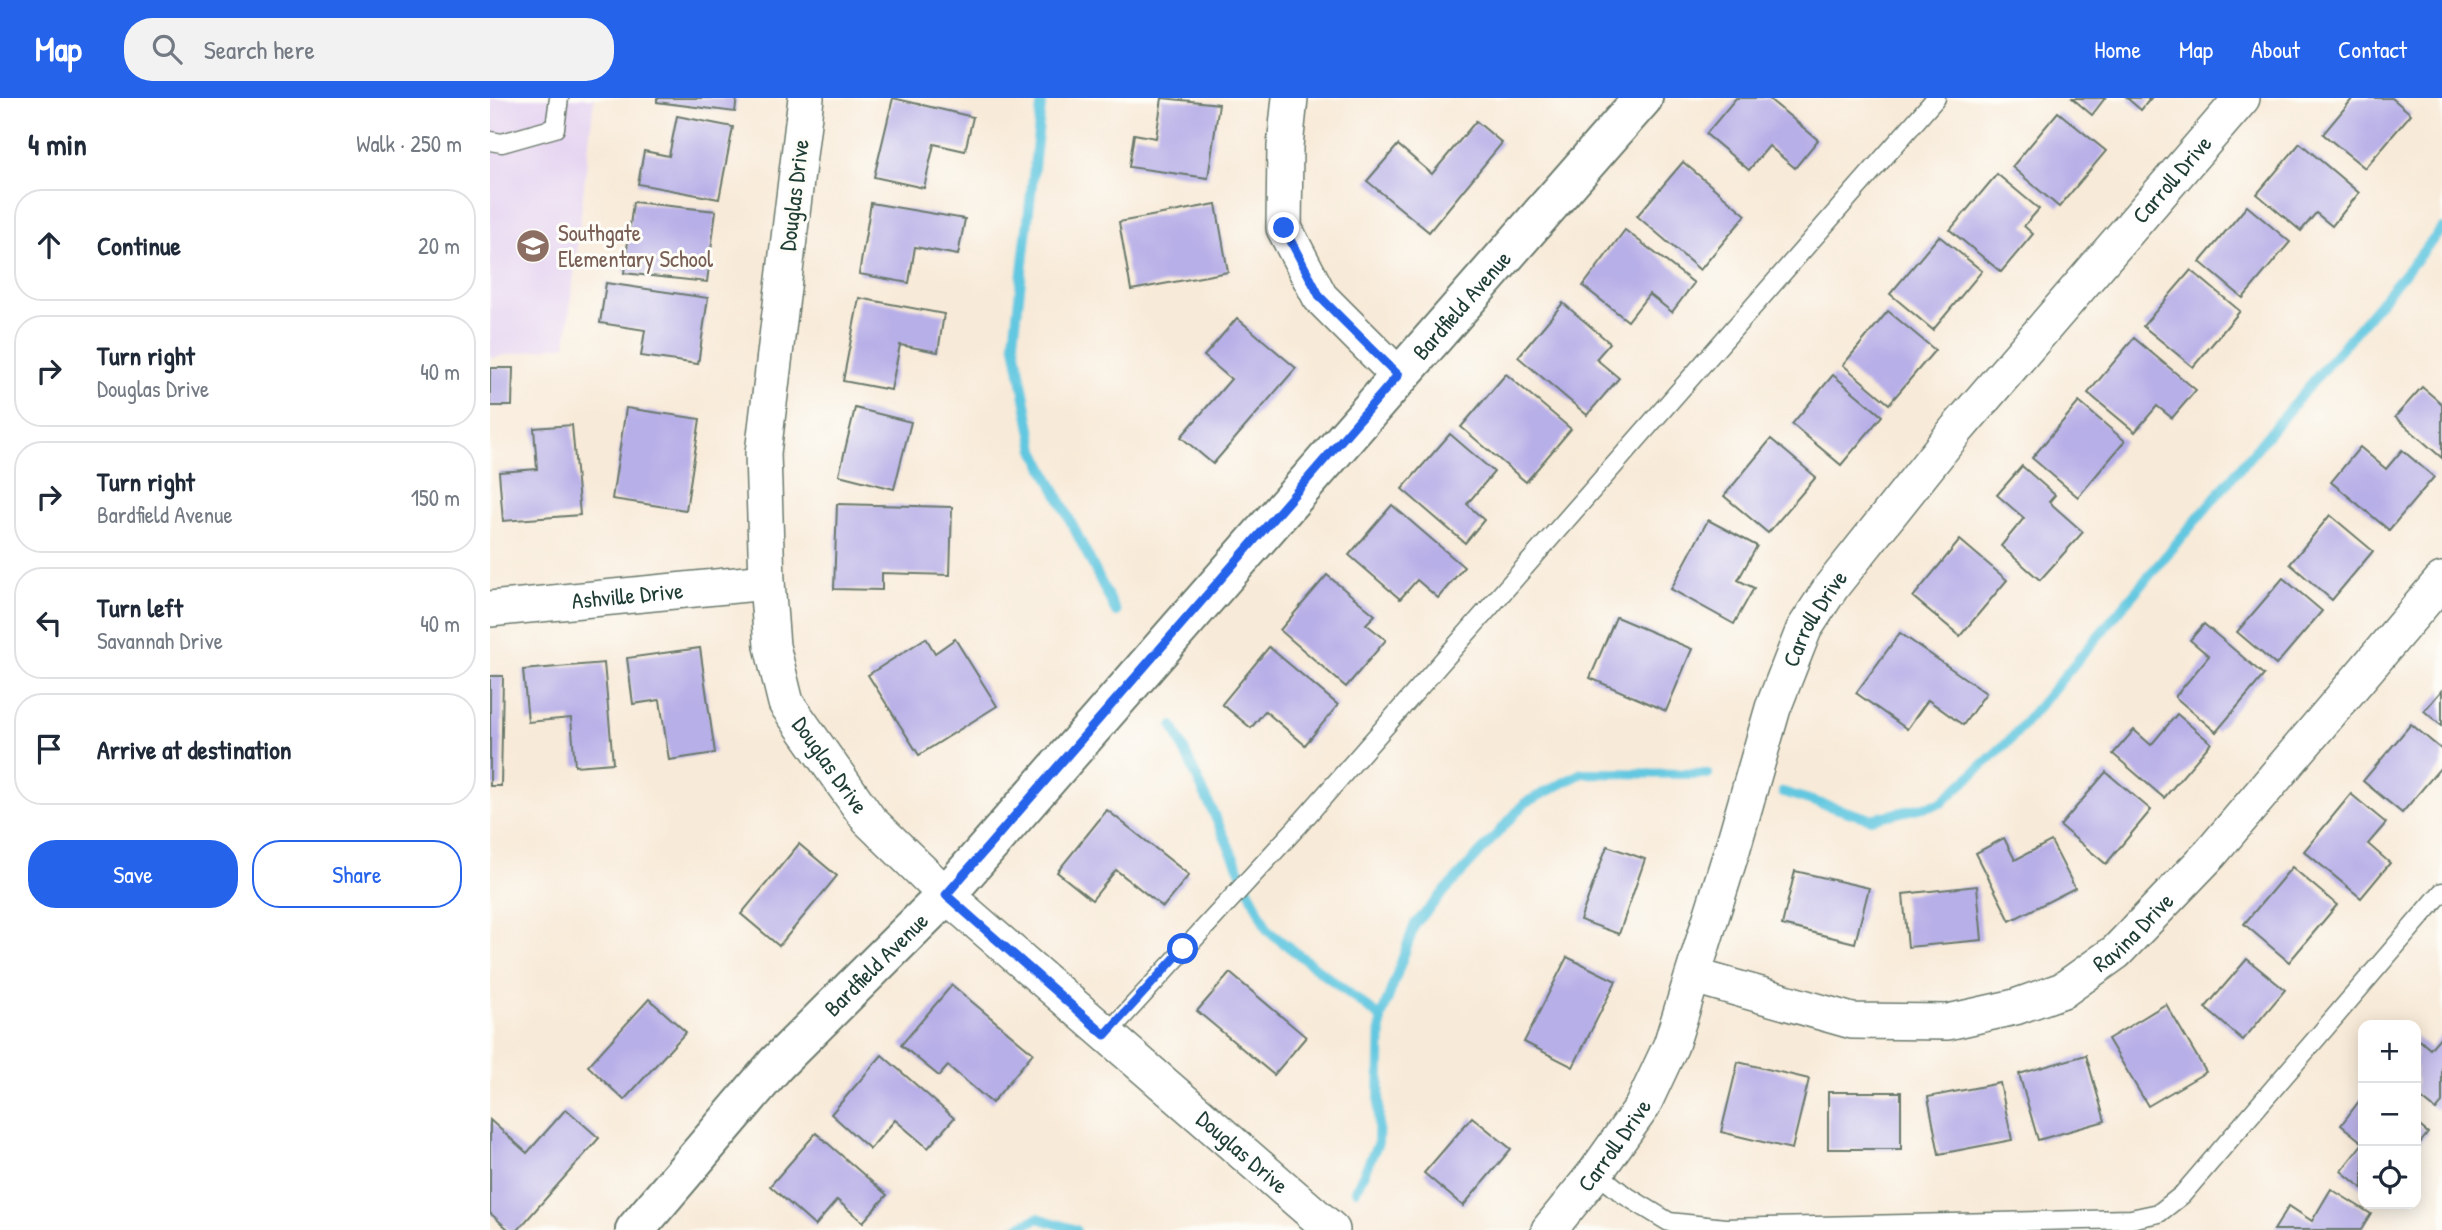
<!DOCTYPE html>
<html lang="en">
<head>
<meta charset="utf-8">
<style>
  :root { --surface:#fff; --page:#f2f2f3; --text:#1f2937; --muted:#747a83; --line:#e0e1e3; --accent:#2563eb }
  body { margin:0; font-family:"Patrick Hand",sans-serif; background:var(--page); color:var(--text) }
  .controls { position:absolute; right:21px; bottom:21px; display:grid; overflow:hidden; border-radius:14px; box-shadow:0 4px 18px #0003 }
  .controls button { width:63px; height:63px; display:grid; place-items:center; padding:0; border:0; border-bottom:2px solid var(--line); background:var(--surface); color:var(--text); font:35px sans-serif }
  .stop { position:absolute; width:21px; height:21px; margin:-16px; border:5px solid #2563eb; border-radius:50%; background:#fff }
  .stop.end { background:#2563eb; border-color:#fff; box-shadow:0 2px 7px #0008 }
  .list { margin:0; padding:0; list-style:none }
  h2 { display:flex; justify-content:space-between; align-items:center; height:91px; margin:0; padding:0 28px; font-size:30px }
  h2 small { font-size:23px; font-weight:400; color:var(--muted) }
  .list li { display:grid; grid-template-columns:46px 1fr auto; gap:21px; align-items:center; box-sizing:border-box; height:112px; margin:0 14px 14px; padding:0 14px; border:2px solid var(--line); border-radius:28px }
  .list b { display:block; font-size:26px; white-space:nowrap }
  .list p { margin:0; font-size:23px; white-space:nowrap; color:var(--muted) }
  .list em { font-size:23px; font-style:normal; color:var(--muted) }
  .actions { display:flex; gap:14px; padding:21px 28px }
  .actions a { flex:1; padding:16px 0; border:2px solid var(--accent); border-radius:28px; text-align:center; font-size:24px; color:var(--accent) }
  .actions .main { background:var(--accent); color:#fff }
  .icon { flex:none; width:38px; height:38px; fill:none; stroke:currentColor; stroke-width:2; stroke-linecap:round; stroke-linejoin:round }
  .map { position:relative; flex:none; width:1952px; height:1132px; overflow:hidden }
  header { display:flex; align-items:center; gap:42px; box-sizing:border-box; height:98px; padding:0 35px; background:var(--accent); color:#fff }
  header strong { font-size:33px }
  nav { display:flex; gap:38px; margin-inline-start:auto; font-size:24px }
  .search { width:490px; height:63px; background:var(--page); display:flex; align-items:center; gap:18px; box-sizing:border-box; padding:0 24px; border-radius:28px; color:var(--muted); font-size:26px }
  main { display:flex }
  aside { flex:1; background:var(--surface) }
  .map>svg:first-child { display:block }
</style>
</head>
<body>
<header>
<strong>Map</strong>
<div class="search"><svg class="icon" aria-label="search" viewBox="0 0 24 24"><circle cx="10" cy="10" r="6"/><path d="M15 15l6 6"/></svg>Search here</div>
<nav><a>Home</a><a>Map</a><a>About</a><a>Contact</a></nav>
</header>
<main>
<aside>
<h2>4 min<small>Walk · 250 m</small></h2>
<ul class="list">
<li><svg class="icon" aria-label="ahead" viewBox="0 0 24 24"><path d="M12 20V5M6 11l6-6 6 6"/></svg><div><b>Continue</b></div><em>20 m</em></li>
<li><svg class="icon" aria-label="right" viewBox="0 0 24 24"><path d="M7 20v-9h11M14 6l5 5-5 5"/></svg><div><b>Turn right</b><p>Douglas Drive</p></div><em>40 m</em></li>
<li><svg class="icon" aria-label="right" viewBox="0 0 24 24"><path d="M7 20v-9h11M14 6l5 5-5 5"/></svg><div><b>Turn right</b><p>Bardfield Avenue</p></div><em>150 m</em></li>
<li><svg class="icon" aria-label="left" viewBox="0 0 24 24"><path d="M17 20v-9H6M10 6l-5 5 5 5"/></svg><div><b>Turn left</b><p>Savannah Drive</p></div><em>40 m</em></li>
<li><svg class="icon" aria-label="arrive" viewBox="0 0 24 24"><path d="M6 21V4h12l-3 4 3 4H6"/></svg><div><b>Arrive at destination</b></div></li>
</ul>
<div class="actions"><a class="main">Save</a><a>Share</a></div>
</aside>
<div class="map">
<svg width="1952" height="1132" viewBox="0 0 1952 1132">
  <rect width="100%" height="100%" fill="#fdfcf7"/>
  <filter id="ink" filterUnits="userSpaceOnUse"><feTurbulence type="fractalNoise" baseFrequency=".0143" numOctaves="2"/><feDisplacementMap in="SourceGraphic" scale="14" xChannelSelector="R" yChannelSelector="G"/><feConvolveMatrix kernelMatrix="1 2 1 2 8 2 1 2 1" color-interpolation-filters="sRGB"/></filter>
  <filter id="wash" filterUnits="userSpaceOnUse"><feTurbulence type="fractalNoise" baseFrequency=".00686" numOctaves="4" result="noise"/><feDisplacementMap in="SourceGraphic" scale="28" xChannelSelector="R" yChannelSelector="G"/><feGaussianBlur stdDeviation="1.57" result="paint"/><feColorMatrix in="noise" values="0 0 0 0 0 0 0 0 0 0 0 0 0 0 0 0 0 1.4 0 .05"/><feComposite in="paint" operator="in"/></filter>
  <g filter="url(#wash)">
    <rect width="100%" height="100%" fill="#f8ead8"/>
    <path fill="#e5d3f1" d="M0,0H104L76,247L0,260Z"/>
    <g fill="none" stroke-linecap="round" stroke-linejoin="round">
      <g stroke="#62c7e0" stroke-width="10">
        <path d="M552,0L524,243L545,352L626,514"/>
        <path d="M683,628L778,833L891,920"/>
        <path d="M1293,694L1381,721L1451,705L1521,641L1952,131"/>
        <path d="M866,1092L888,1045L891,920L925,826L1035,705L1092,675L1218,676"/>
        <path d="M522,1132L548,1120L586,1132"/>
      </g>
    </g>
    <g id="blocks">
      <g fill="#b7afe7">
        <path d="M167,0H247L245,14L167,4Z"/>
        <path d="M403,0L483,19L475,53L444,46L434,90L384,79Z"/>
        <path d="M672,0L729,6L718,80L639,69L644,36L666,40Z"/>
        <path d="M1246,0H1278L1328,42L1305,70L1279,48L1259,72L1216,36Z"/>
        <path d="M1582,0H1615L1602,17Z"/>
        <path d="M1637,0H1661L1651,12Z"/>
        <path d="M1863,0H1902L1921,16L1875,70L1833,36Z"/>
        <path d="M1568,14L1616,53L1569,109L1522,69Z"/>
        <path d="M187,18L243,29L229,101L148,86L154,53L179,58Z"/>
        <path d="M986,23L1012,45L939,134L877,83L908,47L942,76Z"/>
        <path d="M1810,45L1869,95L1842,128L1826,115L1811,133L1767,96Z"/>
        <path d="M1193,64L1256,117L1210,172L1147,118Z"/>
        <path d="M1507,76L1549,111L1534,128L1543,136L1511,174L1460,132Z"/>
        <path d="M143,104L226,113L217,184L134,175Z"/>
        <path d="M381,105L475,121L468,157L425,149L419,185L369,176Z"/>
        <path d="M726,106L738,174L641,192L629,124Z"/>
        <path d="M1757,108L1800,144L1753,200L1710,164Z"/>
        <path d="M1135,132L1204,185L1182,214L1159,196L1138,223L1093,188Z"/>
        <path d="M1449,138L1492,173L1443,232L1400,196Z"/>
        <path d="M1701,172L1750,213L1703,269L1653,228Z"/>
        <path d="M116,185L218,200L208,266L151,258L155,232L110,225Z"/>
        <path d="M369,200L454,216L448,254L410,247L401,292L353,283Z"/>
        <path d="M1073,205L1120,245L1106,261L1129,280L1097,317L1028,259Z"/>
        <path d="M1398,213L1445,252L1399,306L1353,267Z"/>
        <path d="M747,220L806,270L723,366L691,339L741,281L714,258Z"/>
        <path d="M1644,240L1706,292L1682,320L1667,308L1645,334L1598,295Z"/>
        <path d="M0,270H23L22,308H0Z"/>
        <path d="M1016,276L1081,331L1036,384L971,329Z"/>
        <path d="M1343,277L1392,318L1351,367L1302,326Z"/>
        <path d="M1932,289L1952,306V360L1905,319Z"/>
        <path d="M1589,304L1635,343L1588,399L1542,360Z"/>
        <path d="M136,310L210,321L196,412L122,401Z"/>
        <path d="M365,310L421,324L404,391L349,377Z"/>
        <path d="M82,327L90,417L13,423L9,374L47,371L44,330Z"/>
        <path d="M960,336L1004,374L977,406L994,422L975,445L912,391Z"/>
        <path d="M1281,341L1326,379L1278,435L1234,398Z"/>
        <path d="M1870,349L1896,371L1912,352L1944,379L1899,432L1841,384Z"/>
        <path d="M1532,368L1565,397L1559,404L1593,434L1550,482L1511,448L1534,420L1507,397Z"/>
        <path d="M347,406L462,409L460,477L392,475V492L344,491Z"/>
        <path d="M902,407L974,469L948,500L927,482L910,501L859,457Z"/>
        <path d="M1840,417L1883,453L1842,502L1800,466Z"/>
        <path d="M1218,422L1267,448L1248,482L1264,490L1244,526L1181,491Z"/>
        <path d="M1470,442L1517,482L1470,538L1423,499Z"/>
        <path d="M837,477L885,517L876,526L896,542L856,589L790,532Z"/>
        <path d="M1793,480L1832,513L1786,567L1747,534Z"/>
        <path d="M1126,519L1202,551L1176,613L1100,580Z"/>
        <path d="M1714,526L1774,577L1726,634L1685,599L1719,558L1700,542Z"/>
        <path d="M1410,535L1496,595L1473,627L1438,602L1417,631L1366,595Z"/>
        <path d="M436,540L445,555L465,541L507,608L429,657L378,577Z"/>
        <path d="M779,549L848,607L815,647L775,613L761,630L732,606Z"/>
        <path d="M210,550L225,655L179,662L170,602L143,606L137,560Z"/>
        <path d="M114,565L123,665L85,668L81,620L38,624L33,572Z"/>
        <path d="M0,578H13L11,688H0Z"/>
        <path d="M1952,592V628L1934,613Z"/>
        <path d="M1687,616L1721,645L1674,700L1623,656L1644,632L1661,647Z"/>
        <path d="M1921,626L1952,652V668L1912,715L1873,683Z"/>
        <path d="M1616,674L1661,712L1616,766L1570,728Z"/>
        <path d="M1861,696L1896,725L1878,746L1900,765L1871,800L1814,753Z"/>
        <path d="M617,712L699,777L673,809L626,772L602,802L567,774Z"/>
        <path d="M1514,740L1525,762L1561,743L1585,790L1520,823L1486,755Z"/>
        <path d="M309,746L347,778L289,848L251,816Z"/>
        <path d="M1117,748L1155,761L1129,836L1090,822Z"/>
        <path d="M1802,769L1847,807L1799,864L1754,826Z"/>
        <path d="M1305,773L1379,790L1365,845L1292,827Z"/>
        <path d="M1487,788L1492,842L1418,849L1413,796Z"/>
        <path d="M1077,859L1126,883L1083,969L1034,944Z"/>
        <path d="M1757,861L1795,892L1753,942L1715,910Z"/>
        <path d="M740,875L816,939L784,977L707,913Z"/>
        <path d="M462,887L543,955L502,1005L458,968L449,978L411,947Z"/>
        <path d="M159,901L196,934L134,1002L98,968Z"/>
        <path d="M1676,906L1716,974L1658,1008L1618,941Z"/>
        <path d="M1952,937V1005L1946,1012L1926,996V939L1940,951Z"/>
        <path d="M392,957L464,1020L438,1050L405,1022L380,1051L341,1016Z"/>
        <path d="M1596,957L1615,1023L1548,1042L1529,976Z"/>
        <path d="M1248,964L1319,981L1302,1051L1231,1034Z"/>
        <path d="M1510,985L1522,1042L1449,1056L1438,999Z"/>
        <rect x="1338" y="994" width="73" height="57"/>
        <path d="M1873,998V1045L1851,1027Z"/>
        <path d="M76,1011L109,1040L28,1132H19L0,1115V1022L37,1055Z"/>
        <path d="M982,1019L1021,1051L973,1108L934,1075Z"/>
        <path d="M1926,1025L1938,1035L1926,1050Z"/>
        <path d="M326,1035L397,1097L373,1124L347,1102L325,1128L280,1088Z"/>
        <path d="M1873,1045V1091L1851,1073Z"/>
        <path d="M1841,1091L1881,1116L1871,1132H1784L1799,1108L1822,1123Z"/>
      </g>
    </g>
  </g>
  <g filter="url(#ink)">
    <use href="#blocks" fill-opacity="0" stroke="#6b7a6d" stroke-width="2"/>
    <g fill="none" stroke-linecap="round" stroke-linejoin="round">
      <g stroke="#6b7a6d" stroke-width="21">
        <g id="service">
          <path d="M0,43L12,45L65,30L69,0"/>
          <path d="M616,937L807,729L1446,0"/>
          <path d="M1106,1074L1133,1096L1179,1124L1235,1130L1641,1121L1669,1115L1692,1097L1952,794"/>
        </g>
      </g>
      <g stroke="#6b7a6d" stroke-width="38">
        <g id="minor">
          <path id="s1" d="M316,0L273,355L277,484L282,548L296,605L379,722L456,797L842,1132"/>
          <path d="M800,0L795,48L794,130L830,199L908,277"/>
          <path id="s2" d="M0,511L277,484"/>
          <path id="s3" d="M1204,878L1362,923L1458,924L1525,909L1573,892L1626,854L1721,755L1952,482"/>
          <path id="s4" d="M1059,1132L1106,1074L1152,1009L1181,947L1243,749L1283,610L1314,531L1342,488L1467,331L1752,0"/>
        </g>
      </g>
      <g stroke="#6b7a6d" stroke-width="42">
        <g id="tertiary">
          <path id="s5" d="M145,1132L286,966L456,797L1153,0"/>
        </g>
      </g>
      <use href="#service" stroke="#fff" stroke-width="18"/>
      <use href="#minor" stroke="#fff" stroke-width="35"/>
      <use href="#tertiary" stroke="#fff" stroke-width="38"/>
    </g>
  </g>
  <g fill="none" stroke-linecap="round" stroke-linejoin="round" filter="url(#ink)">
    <path stroke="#2563eb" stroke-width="9" d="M693,851L615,937L456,797L908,277L830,199L794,130"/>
  </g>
  <defs>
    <g id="school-disc" transform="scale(1.75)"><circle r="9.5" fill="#8d6e63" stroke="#fdfcf7"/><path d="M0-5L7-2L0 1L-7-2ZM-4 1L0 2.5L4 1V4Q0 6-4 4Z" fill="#fff"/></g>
  </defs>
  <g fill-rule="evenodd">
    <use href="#school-disc" x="43" y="148"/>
  </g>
  <g text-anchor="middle" stroke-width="6" stroke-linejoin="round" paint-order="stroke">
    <g font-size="23" fill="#1f3d34" stroke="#fdfcf7">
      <text dy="8" stroke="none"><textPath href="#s4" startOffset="1241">Carroll Drive</textPath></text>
      <text transform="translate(304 97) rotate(-83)" y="8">Douglas Drive</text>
      <text dy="8" stroke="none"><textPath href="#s5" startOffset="1241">Bardfield Avenue</textPath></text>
      <text dy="8" stroke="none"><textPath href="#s2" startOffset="138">Ashville Drive</textPath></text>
      <text dy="8" stroke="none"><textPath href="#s4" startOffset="674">Carroll Drive</textPath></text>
      <text dy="8" stroke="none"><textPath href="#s1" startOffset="686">Douglas Drive</textPath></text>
      <text dy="8" stroke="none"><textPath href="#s3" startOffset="471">Ravina Drive</textPath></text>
      <text dy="8" stroke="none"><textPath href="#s5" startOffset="359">Bardfield Avenue</textPath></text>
      <text dy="8" stroke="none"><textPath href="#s4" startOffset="107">Carroll Drive</textPath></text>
      <text dy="8" stroke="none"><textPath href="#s1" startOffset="1253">Douglas Drive</textPath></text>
    </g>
    <g font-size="23" fill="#785e54" stroke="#fdfcf7" text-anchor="start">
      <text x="68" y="143">Southgate<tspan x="68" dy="26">Elementary School</tspan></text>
    </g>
  </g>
</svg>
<div class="controls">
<button>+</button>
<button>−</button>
<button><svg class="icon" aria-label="locate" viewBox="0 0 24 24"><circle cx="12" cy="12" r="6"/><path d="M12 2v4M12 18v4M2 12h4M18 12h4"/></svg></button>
</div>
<div class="stop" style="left:693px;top:851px"></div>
<div class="stop end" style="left:794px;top:130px"></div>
</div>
</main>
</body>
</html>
